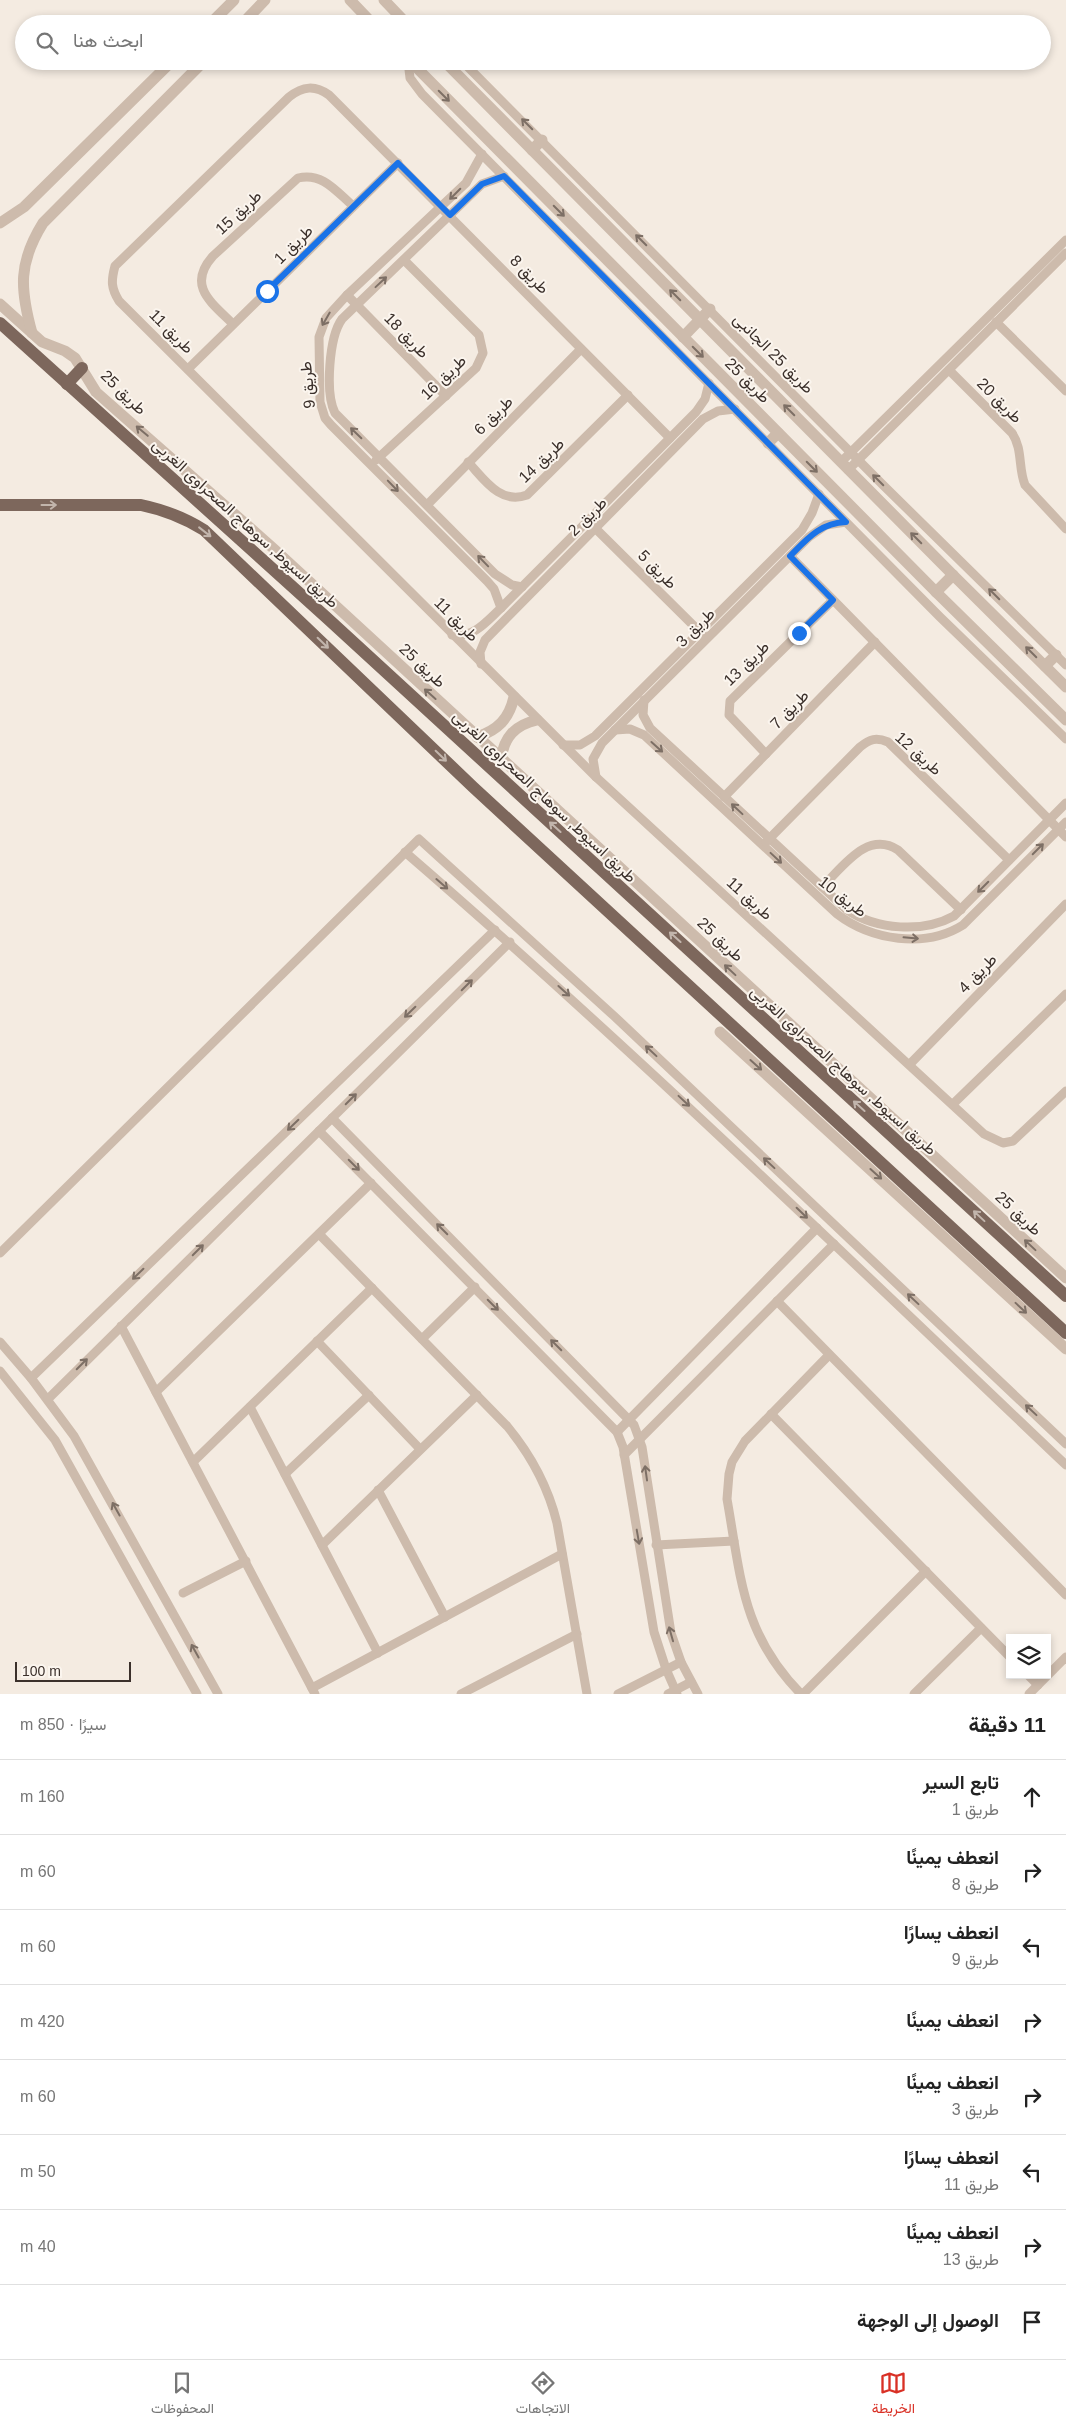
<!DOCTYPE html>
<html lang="ar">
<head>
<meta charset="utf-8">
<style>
  :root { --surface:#fff; --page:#f2f2f2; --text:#222; --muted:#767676; --line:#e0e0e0; --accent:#d93025 }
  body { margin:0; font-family:Helvetica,Vazirmatn,sans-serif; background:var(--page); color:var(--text); direction:rtl }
  .controls { position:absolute; right:15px; bottom:15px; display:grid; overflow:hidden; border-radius:0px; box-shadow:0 2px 8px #0003 }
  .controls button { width:45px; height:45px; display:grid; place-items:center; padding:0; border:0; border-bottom:1px solid var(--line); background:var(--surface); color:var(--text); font:25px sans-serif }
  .scale { position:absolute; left:15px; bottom:12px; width:116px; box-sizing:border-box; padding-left:5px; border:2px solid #3b302b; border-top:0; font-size:14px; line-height:18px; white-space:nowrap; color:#3b302b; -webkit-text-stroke:4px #fbf5ee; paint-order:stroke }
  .stop { position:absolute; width:15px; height:15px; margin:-11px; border:4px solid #1a73e8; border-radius:50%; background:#fff }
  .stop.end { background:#1a73e8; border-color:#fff; box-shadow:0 1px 5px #0008 }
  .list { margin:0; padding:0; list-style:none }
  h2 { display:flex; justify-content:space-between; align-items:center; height:65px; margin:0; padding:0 20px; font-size:21px }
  h2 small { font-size:16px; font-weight:400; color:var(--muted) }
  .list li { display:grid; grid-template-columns:32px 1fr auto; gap:15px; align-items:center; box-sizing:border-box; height:75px; padding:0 20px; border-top:1px solid var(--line) }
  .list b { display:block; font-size:19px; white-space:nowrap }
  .list p { margin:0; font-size:16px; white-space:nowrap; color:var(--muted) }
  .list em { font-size:16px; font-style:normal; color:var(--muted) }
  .icon { flex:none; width:28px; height:28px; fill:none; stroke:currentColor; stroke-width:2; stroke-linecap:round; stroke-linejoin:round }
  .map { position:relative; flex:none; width:1066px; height:1694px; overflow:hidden; direction:ltr }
  .search { position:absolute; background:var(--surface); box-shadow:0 2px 8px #0003; left:15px; right:15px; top:15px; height:55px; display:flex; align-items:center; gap:12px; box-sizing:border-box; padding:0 18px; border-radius:28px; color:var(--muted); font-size:19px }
  .sheet { height:665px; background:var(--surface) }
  nav { display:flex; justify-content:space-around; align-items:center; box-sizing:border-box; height:70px; border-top:1px solid var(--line); background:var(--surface); font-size:14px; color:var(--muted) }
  nav a { display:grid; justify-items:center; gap:2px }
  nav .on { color:var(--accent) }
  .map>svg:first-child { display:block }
</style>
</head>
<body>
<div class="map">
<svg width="1066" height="1694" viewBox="0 0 1066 1694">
  <rect width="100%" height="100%" fill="#f4ebe1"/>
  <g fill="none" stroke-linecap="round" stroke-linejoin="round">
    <g stroke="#cdbbac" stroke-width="9">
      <path d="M408,61L410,78L422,94L940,617L1066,739"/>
      <path d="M462,61L883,485L1066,665"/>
      <path d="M482,154L466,183L347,295L326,318L319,337L320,402L325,418L331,425L487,581L494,589L501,608"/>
      <path d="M504,176L482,184L342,319C329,337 325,393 335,413L495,574L512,585L522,587"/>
      <path d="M347,295L446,396"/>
      <path d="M996,322L1066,391"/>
      <path d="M233,324C212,303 186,286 213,256L298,178C322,172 336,191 353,206"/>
      <path d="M188,369L398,163"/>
      <path d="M949,370L1012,433C1023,449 1018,468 1025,485L1066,529"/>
      <path d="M670,438L329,95C315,85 303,86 289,97L115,266C111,281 111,288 119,301L596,777L984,1134L1003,1143L1013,1141L1066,1091"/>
      <path d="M376,460L476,368L483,353L479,335L404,260"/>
      <path d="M468,462C484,479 500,505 527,495L628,395"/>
      <path d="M841,462L1066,240"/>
      <path d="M848,470L1066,253"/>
      <path d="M428,504L581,349"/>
      <path d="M592,525L704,636"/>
      <path d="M790,556L1066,837"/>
      <path d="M452,635C474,638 486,622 501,608L696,412L705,399L709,383"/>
      <path d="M481,664L480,652L485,640L703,419L718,411L735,409"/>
      <path d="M644,700L643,715L650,728L847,910C877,930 923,933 954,916L1066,803"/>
      <path d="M615,730L630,729L644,735L837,914C871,940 925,949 963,925L1066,822"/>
      <path d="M563,745H580L595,736L802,530L812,513L819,494"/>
      <path d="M766,754L729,715L730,701L833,600"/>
      <path d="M596,777L593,759L602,743L809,537L826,525L846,522"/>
      <path d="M724,797L875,642"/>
      <path d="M766,842L860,747C870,739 876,737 888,742L1009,860"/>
      <path d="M405,852C633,1049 848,1258 1066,1465"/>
      <path d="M822,887C843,867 867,830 898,850L961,910"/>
      <path d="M910,1064L1066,904"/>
      <path d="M953,1104L1066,994"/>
      <path d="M332,1118L634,1425L642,1447L671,1633L681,1662L698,1694"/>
      <path d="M319,1131L617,1432L623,1447L654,1632L666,1669L677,1694"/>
      <path d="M319,1234L507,1426C531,1455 548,1486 557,1523L587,1694"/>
      <path d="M0,1253L419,839L614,1016L1066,1444"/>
      <path d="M777,1301L1066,1595"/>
      <path d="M121,1326L315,1694"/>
      <path d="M422,1339L475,1287"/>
      <path d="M317,1341L420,1449"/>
      <path d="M0,1342L31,1378L74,1436L218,1694"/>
      <path d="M0,1371L55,1440L197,1694"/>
      <path d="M31,1378L495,930"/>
      <path d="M156,1392L371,1183"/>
      <path d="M48,1399L510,942"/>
      <path d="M250,1407L378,1653"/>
      <path d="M771,1414L1010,1657"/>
      <path d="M617,1432L817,1228"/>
      <path d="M624,1455L834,1244"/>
      <path d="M193,1462L372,1288"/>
      <path d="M285,1474L369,1395"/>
      <path d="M378,1490L445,1617"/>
      <path d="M322,1545L477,1395"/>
      <path d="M656,1545L734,1541"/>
      <path d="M183,1593L246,1561"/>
      <path d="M1028,1675L1038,1685"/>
      <path d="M312,1688L562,1554"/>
      <path d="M461,1694L577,1634"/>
      <path d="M618,1694L681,1662"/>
      <path d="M668,1694L691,1682"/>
      <path d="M801,1694C742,1634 741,1578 727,1499L729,1474L732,1462L745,1441L829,1355"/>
      <path d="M803,1694L926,1571"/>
      <path d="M914,1694L981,1628"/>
      <path d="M1029,1694L1066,1657"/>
    </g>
    <g stroke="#cdbbac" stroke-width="11">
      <path d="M350,0L373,24"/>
      <path d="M384,0L407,24"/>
      <path d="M210,24L234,0"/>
      <path d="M242,24L265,0"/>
      <path d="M410,61L936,592L1066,720"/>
      <path d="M444,61L953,575L1066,687"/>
      <path d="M532,150L542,140"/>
      <path d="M0,223L24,207L172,61"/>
      <path d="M0,304L42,342L65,351L75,358L96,392L274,549L1066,1278"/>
      <path d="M32,333C20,289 18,263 43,223L204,61"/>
      <path d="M683,337L710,309"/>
      <path d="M768,443L778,433"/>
      <path d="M936,592L953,575"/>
      <path d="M1045,666L1056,655"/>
      <path d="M477,737C498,730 509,719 514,697"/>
      <path d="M501,759C504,737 515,725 537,720"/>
      <path d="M720,1032L1066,1349"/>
    </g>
    <g stroke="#7d675c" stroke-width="12">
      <path d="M0,323L327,618L1066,1296"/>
      <path d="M67,384L82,368"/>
      <path d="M0,505H141C165,510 183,517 204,530L473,787L1066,1333"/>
    </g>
  </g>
  <defs><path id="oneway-shaft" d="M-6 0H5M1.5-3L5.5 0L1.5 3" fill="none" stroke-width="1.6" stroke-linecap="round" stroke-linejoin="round" transform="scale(1.25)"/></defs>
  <g stroke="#7d6f65">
    <use href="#oneway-shaft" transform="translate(444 96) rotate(45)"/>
    <use href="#oneway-shaft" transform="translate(527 124) rotate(-135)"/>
    <use href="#oneway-shaft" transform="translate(455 194) rotate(135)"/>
    <use href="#oneway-shaft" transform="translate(559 211) rotate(45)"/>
    <use href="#oneway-shaft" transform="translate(641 240) rotate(-135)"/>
    <use href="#oneway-shaft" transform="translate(381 282) rotate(-43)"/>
    <use href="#oneway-shaft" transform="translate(675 295) rotate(-135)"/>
    <use href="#oneway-shaft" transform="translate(326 319) rotate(120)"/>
    <use href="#oneway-shaft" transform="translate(698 352) rotate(45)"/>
    <use href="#oneway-shaft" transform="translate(789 410) rotate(-135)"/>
    <use href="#oneway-shaft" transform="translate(142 431) rotate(-140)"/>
    <use href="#oneway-shaft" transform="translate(356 433) rotate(-136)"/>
    <use href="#oneway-shaft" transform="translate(812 467) rotate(45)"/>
    <use href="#oneway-shaft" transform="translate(878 480) rotate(-135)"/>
    <use href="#oneway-shaft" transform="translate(393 486) rotate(46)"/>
    <use href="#oneway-shaft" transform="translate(916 538) rotate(-135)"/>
    <use href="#oneway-shaft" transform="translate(483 561) rotate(-134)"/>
    <use href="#oneway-shaft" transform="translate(994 594) rotate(-135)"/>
    <use href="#oneway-shaft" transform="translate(1031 652) rotate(-135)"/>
    <use href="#oneway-shaft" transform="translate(430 694) rotate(-138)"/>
    <use href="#oneway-shaft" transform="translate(657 747) rotate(42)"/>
    <use href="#oneway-shaft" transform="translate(737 809) rotate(-137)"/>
    <use href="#oneway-shaft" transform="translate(1038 849) rotate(-45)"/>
    <use href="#oneway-shaft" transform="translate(776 858) rotate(43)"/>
    <use href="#oneway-shaft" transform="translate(442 884) rotate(41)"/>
    <use href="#oneway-shaft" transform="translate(983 887) rotate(135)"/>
    <use href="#oneway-shaft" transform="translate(911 938) rotate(5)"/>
    <use href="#oneway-shaft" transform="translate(730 970) rotate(-137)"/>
    <use href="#oneway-shaft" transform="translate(467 985) rotate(-45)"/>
    <use href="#oneway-shaft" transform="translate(564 991) rotate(42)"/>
    <use href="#oneway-shaft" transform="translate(410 1012) rotate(136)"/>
    <use href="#oneway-shaft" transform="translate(651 1051) rotate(-137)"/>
    <use href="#oneway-shaft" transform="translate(756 1065) rotate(42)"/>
    <use href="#oneway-shaft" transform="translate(351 1099) rotate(-45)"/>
    <use href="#oneway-shaft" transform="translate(684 1101) rotate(43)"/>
    <use href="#oneway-shaft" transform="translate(293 1125) rotate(136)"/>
    <use href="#oneway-shaft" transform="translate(769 1163) rotate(-137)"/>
    <use href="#oneway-shaft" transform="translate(354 1165) rotate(45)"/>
    <use href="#oneway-shaft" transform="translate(876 1174) rotate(42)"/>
    <use href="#oneway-shaft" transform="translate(802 1213) rotate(44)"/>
    <use href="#oneway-shaft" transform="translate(442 1229) rotate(-135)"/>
    <use href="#oneway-shaft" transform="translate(1030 1245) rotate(-137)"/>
    <use href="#oneway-shaft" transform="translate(198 1250) rotate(-45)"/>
    <use href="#oneway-shaft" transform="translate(138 1274) rotate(136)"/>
    <use href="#oneway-shaft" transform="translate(913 1299) rotate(-137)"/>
    <use href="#oneway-shaft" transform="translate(493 1305) rotate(45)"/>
    <use href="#oneway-shaft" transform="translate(1021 1308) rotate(43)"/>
    <use href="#oneway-shaft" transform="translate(556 1345) rotate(-135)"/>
    <use href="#oneway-shaft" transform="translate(82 1364) rotate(-45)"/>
    <use href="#oneway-shaft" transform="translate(1031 1410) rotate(-137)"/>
    <use href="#oneway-shaft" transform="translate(646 1473) rotate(-98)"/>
    <use href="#oneway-shaft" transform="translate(116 1509) rotate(-119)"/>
    <use href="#oneway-shaft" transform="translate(638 1537) rotate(80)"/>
    <use href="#oneway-shaft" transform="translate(671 1634) rotate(-106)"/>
    <use href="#oneway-shaft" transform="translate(195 1651) rotate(-119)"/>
  </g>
  <g stroke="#c2b5ac">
    <use href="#oneway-shaft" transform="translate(49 505)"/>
    <use href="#oneway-shaft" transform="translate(205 532) rotate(38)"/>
    <use href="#oneway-shaft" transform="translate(323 643) rotate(44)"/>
    <use href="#oneway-shaft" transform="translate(441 756) rotate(44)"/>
    <use href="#oneway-shaft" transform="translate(555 827) rotate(-138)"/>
    <use href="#oneway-shaft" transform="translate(675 937) rotate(-138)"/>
    <use href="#oneway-shaft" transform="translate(859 1106) rotate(-138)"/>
    <use href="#oneway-shaft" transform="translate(979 1216) rotate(-137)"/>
  </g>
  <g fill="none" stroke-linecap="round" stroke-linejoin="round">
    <path stroke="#1a73e8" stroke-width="6" d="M267,291L398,163L450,215L482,184L504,176L846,522C820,523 807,539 790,556L833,600L799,633"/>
  </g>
  <g text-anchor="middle" stroke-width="4" stroke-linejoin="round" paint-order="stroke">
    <g font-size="16" fill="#3b302b" stroke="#fbf5ee">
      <text transform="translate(238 212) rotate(-43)" y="6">طريق 15</text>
      <text transform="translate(293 244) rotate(-45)" y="6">طريق 1</text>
      <text transform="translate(530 274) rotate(45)" y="6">طريق 8</text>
      <text transform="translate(172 331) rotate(45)" y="6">طريق 11</text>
      <text transform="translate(407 335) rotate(46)" y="6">طريق 18</text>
      <text transform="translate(774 353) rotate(45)" y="6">طريق 25 الجانبى</text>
      <text transform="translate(443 377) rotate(-44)" y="6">طريق 16</text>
      <text transform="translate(748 380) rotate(45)" y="6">طريق 25</text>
      <text transform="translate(307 385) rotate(-95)" y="6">طريق 9</text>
      <text transform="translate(124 392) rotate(44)" y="6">طريق 25</text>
      <text transform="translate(1000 400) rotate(45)" y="6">طريق 20</text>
      <text transform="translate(493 415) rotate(-45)" y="6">طريق 6</text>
      <text transform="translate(541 460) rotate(-44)" y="6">طريق 14</text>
      <text transform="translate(587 516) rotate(-45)" y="6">طريق 2</text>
      <text transform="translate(246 523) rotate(42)" y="6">طريق اسيوط, سوهاج الصحراوى الغربى</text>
      <text transform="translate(658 569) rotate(45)" y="6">طريق 5</text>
      <text transform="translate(457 619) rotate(45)" y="6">طريق 11</text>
      <text transform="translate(695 627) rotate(-45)" y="6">طريق 3</text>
      <text transform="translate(746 663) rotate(-44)" y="6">طريق 13</text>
      <text transform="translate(423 665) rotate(43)" y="6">طريق 25</text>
      <text transform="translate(789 709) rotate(-46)" y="6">طريق 7</text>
      <text transform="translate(919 753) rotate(42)" y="6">طريق 12</text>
      <text transform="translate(545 796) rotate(43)" y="6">طريق اسيوط, سوهاج الصحراوى الغربى</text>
      <text transform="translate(843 896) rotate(38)" y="6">طريق 10</text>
      <text transform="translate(750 898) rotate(42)" y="6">طريق 11</text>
      <text transform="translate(721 939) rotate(43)" y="6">طريق 25</text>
      <text transform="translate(977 973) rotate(-46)" y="6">طريق 4</text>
      <text transform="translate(844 1070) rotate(42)" y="6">طريق اسيوط, سوهاج الصحراوى الغربى</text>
      <text transform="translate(1019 1213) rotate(43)" y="6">طريق 25</text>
    </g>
  </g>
</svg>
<div class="controls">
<button><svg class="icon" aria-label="layers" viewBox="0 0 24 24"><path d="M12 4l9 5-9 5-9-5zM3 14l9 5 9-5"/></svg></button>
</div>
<div class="scale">100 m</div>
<div class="stop" style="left:267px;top:291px"></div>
<div class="stop end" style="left:799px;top:633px"></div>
<div class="search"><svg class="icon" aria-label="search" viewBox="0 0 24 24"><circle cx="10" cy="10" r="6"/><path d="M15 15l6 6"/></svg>ابحث هنا</div>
</div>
<section class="sheet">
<h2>11 دقيقة<small>سيرًا · 850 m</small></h2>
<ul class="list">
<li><svg class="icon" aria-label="ahead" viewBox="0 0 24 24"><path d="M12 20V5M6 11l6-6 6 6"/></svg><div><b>تابع السير</b><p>طريق 1</p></div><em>160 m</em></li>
<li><svg class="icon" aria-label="right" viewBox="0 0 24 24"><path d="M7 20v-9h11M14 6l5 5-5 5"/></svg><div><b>انعطف يمينًا</b><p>طريق 8</p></div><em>60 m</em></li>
<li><svg class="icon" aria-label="left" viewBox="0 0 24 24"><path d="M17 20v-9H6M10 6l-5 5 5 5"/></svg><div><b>انعطف يسارًا</b><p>طريق 9</p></div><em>60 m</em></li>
<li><svg class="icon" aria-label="right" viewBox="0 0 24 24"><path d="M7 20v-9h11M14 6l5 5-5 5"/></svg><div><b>انعطف يمينًا</b></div><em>420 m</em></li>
<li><svg class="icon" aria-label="right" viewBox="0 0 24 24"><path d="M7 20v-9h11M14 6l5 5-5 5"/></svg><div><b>انعطف يمينًا</b><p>طريق 3</p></div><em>60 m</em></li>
<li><svg class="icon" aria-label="left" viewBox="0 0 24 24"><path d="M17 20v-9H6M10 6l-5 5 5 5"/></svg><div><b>انعطف يسارًا</b><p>طريق 11</p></div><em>50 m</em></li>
<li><svg class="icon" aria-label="right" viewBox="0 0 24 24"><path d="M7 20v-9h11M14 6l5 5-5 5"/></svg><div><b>انعطف يمينًا</b><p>طريق 13</p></div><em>40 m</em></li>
<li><svg class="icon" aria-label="arrive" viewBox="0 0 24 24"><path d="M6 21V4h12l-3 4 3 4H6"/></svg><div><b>الوصول إلى الوجهة</b></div></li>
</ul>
</section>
<nav>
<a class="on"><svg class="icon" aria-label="map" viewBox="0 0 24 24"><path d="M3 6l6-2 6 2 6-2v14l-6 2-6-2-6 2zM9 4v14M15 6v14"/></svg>الخريطة</a>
<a><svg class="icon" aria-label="directions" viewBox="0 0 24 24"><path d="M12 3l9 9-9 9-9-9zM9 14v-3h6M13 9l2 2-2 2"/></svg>الاتجاهات</a>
<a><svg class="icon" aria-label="saved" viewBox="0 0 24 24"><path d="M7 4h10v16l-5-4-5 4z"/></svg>المحفوظات</a>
</nav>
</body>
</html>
